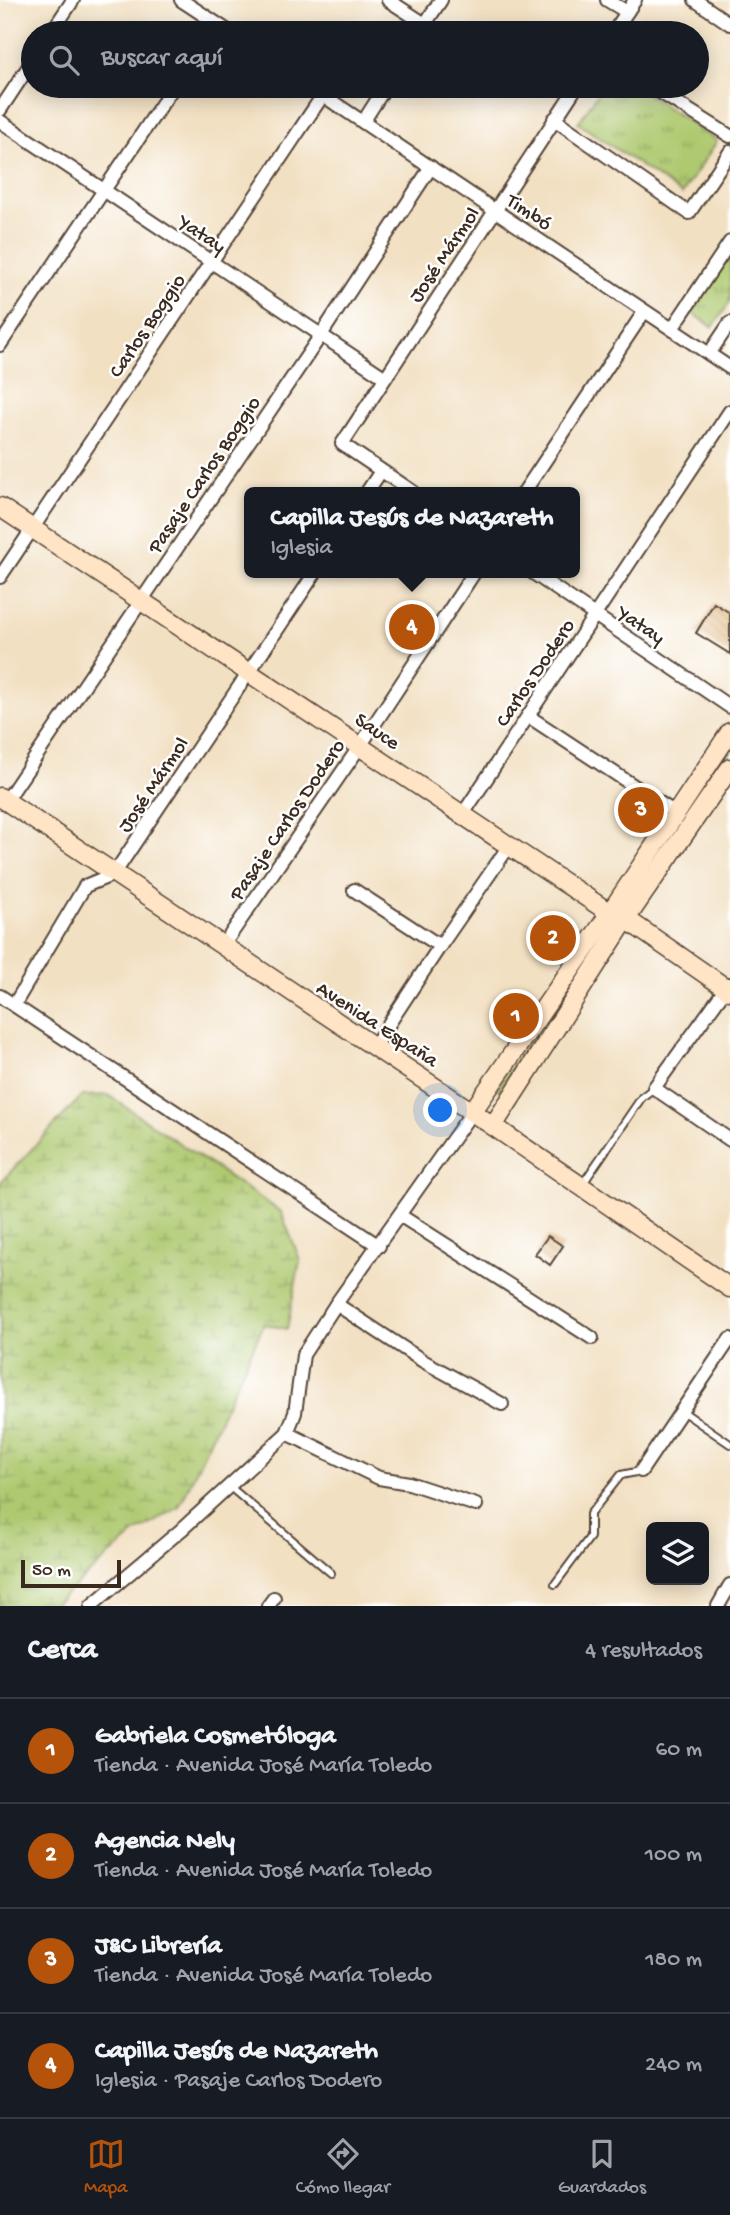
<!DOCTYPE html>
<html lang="es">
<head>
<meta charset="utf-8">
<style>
  :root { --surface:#171b24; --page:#242831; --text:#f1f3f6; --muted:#9ea1a6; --line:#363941; --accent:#b45309 }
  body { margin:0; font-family:"Gochi Hand",sans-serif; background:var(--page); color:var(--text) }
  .controls { position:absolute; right:21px; bottom:21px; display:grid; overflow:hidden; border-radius:10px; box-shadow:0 4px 18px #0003 }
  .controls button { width:63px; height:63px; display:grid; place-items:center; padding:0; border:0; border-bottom:2px solid var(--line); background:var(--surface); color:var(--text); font:35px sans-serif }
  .scale { position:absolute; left:21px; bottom:18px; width:100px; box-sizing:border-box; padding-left:7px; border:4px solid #3b2a1e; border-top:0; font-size:19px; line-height:24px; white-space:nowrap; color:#3b2a1e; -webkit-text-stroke:5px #fff; paint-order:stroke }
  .you { position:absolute; left:441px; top:1111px; width:24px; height:24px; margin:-18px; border:5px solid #fff; border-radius:50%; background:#1a73e8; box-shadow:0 0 0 10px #1a73e833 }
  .badge { display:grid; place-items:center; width:46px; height:46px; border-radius:50%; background:var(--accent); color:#fff; font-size:23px; font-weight:700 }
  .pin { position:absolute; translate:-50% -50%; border:4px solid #fff; box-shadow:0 2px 7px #0006 }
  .popup { position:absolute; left:244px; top:487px; width:336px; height:91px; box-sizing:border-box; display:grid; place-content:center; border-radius:10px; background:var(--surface); filter:drop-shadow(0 2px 5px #0005); font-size:23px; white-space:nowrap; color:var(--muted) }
  .popup b { font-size:26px; color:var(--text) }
  .popup::after { content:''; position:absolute; left:50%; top:100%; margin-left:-14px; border:14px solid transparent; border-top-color:var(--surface) }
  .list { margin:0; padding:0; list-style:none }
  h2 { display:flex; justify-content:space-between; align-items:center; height:91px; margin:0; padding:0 28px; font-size:30px }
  h2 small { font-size:23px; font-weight:400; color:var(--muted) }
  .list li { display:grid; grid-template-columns:46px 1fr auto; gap:21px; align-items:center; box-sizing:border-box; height:105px; padding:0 28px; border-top:2px solid var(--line) }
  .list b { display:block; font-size:26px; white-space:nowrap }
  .list p { margin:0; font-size:23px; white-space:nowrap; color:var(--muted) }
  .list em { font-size:23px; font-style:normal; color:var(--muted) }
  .icon { flex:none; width:38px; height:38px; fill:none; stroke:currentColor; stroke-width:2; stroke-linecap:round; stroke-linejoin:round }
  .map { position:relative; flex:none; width:730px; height:1606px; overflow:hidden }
  .search { position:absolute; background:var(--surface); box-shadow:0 4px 18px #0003; left:21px; right:21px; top:21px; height:77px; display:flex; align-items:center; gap:18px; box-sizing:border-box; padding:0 24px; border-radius:38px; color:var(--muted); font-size:26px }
  .sheet { height:511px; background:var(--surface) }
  nav { display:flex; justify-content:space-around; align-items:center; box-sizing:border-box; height:98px; border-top:2px solid var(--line); background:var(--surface); font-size:19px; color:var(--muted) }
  nav a { display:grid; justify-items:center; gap:4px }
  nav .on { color:var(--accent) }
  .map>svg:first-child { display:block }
</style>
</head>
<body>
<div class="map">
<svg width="730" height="1606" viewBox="0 0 730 1606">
  <defs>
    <pattern id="grass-dots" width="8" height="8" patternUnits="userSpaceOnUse" patternTransform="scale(1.75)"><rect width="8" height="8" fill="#aec96f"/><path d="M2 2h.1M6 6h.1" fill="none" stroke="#8fa35b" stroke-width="1.8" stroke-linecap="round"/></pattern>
    <pattern id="wetland-marsh" width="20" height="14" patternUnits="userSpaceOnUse" patternTransform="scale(1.75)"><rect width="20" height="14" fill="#aec96f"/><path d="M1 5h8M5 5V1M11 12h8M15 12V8" fill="none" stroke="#8fa35b"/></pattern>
    <pattern id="park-tufts" width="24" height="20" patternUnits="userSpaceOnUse" patternTransform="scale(1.75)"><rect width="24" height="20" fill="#aec96f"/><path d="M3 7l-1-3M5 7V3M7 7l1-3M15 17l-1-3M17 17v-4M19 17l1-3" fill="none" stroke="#8fa35b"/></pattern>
    <pattern id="building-back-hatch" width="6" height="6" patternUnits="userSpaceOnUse" patternTransform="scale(1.75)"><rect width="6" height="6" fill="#e0b072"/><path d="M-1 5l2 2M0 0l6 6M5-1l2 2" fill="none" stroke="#b78f5d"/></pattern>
  </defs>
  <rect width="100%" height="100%" fill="#fff"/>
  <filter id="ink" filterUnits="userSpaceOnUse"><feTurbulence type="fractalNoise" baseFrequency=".0143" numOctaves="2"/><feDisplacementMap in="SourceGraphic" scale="14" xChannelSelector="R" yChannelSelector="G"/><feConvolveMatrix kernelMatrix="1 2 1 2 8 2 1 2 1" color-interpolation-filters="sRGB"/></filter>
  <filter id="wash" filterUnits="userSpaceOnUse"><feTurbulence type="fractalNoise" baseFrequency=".00686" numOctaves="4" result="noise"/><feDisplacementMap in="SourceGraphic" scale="28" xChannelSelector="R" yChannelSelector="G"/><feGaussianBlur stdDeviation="1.57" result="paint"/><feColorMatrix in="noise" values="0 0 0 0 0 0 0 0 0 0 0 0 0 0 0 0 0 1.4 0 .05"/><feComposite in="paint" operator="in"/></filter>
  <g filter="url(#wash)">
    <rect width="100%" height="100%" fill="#f2e0c2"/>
    <g fill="url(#grass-dots)" stroke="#747a46" stroke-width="2">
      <path d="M730,743V755L631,903L626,899Z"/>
      <path d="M605,926L612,930L504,1093L497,1089Z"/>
    </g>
    <path fill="url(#wetland-marsh)" stroke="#747a46" stroke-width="2" d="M108,1095L281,1212L300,1260L287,1329L264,1324L179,1507L134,1534L52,1606H0V1183L82,1096Z"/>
    <g fill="url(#park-tufts)" stroke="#747a46" stroke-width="2">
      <path d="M603,86H635L717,141L682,194L578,123Z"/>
      <path d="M730,255V302L713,327L691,312Z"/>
    </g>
    <g id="blocks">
      <g fill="url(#building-back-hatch)">
        <path d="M714,603L730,613V654L696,633Z"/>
        <path d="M548,1236L563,1246L550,1265L535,1254Z"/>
      </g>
    </g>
  </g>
  <g filter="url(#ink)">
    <use href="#blocks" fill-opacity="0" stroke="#564537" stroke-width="2"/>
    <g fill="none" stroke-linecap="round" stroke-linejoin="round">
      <g stroke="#564537" stroke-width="10">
        <g id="lane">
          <path d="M582,1185L642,1097L654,1088"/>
          <path d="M682,1411L730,1444"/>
          <path d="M229,1486L331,1573"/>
          <path d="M555,1584L590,1537V1514L621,1475L641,1471"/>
        </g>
      </g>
      <g stroke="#564537" stroke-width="16">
        <g id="street">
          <path d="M181,0L231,33"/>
          <path d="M388,0L425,24"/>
          <path d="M607,0L627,12"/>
          <path d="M695,0L730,24"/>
          <path d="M51,33L73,0"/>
          <path d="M419,33L441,0"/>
          <path d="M613,33L635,0"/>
          <path d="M309,86L730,368"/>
          <path d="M650,86L730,136"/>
          <path d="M0,110L33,60"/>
          <path d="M554,119L689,213L730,152"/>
          <path d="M0,121L384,377"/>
          <path d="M363,122L386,86"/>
          <path d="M672,329L730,242"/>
          <path d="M0,345L174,86"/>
          <path d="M709,354L730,323"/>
          <path d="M367,492L381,471"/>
          <path d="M413,492L342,444L577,86"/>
          <path d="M524,492L644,312"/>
          <path d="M533,573L730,707"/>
          <path d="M0,577L323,95"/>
          <path d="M528,716L675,813"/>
          <path d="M6,801L321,335L431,167"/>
          <path d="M463,814L730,411"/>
          <path d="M354,890L440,946"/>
          <path d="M222,947L360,746L474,573"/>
          <path d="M729,984L654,1088L730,1140"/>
          <path d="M0,996L379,1246"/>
          <path d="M14,1005L85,886L114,874L315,573"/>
          <path d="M373,1048L440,946L509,846"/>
          <path d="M401,1216L592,1338"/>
          <path d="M336,1304L423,1361L502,1404"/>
          <path d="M287,1433L379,1478L409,1483L476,1505"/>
          <path d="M641,1471L730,1339"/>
          <path d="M91,1606L181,1530L287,1433L295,1413L303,1355L336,1304L472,1112"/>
          <path d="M268,1606L274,1598"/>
          <path d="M718,1606L730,1585"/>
        </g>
      </g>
      <g stroke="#564537" stroke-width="21">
        <g id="secondary">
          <path d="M0,507L610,913L626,919L730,991"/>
          <path d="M0,797L493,1126L730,1288"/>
          <path d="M472,1112L610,913L730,732"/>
          <path d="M493,1126L626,919L730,768"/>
        </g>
      </g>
      <use href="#lane" stroke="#fff" stroke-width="6"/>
      <use href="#street" stroke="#fff" stroke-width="12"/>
      <use href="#secondary" stroke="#ffe4c6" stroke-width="18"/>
    </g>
  </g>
  <g text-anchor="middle" stroke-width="5" stroke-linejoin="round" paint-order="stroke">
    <g font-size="21" fill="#3b2a1e" stroke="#fff">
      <text transform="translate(530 211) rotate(34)" y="7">Timbó</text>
      <text transform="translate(203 233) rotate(34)" y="7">Yatay</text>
      <text transform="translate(443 254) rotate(-56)" y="7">José Mármol</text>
      <text transform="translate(146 325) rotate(-56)" y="7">Carlos Boggio</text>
      <text transform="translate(203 474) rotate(-56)" y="7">Pasaje Carlos Boggio</text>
      <text transform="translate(642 624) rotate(34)" y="7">Yatay</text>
      <text transform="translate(534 672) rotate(-56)" y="7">Carlos Dodero</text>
      <text transform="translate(378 730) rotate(34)" y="7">Sauce</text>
      <text transform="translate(152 784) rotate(-56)" y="7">José Mármol</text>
      <text transform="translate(286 819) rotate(-56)" y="7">Pasaje Carlos Dodero</text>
      <text transform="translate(378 1023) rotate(33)" y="7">Avenida España</text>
    </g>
  </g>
</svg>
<div class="controls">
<button><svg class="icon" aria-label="layers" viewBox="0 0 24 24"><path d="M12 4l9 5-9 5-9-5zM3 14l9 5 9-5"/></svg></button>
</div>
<div class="scale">50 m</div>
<div class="you"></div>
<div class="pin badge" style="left:516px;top:1016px">1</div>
<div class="pin badge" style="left:553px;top:938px">2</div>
<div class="pin badge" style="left:641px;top:810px">3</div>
<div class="pin badge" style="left:412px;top:627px">4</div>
<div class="popup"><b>Capilla Jesús de Nazareth</b>Iglesia</div>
<div class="search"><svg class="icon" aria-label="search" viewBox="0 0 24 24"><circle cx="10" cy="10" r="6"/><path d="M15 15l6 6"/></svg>Buscar aquí</div>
</div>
<section class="sheet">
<h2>Cerca<small>4 resultados</small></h2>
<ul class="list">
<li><span class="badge">1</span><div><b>Gabriela Cosmetóloga</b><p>Tienda · Avenida José María Toledo</p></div><em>60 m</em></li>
<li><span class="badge">2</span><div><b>Agencia Nely</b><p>Tienda · Avenida José María Toledo</p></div><em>100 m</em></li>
<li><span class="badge">3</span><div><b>J&amp;C Librería</b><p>Tienda · Avenida José María Toledo</p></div><em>180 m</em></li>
<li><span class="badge">4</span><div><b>Capilla Jesús de Nazareth</b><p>Iglesia · Pasaje Carlos Dodero</p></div><em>240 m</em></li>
</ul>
</section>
<nav>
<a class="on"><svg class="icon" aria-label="map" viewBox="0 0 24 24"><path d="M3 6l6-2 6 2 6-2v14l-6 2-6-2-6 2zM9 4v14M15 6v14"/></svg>Mapa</a>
<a><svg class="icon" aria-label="directions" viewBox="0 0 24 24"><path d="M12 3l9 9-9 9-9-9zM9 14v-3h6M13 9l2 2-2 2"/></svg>Cómo llegar</a>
<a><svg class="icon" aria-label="saved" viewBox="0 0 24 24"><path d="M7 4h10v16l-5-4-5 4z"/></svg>Guardados</a>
</nav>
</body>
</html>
